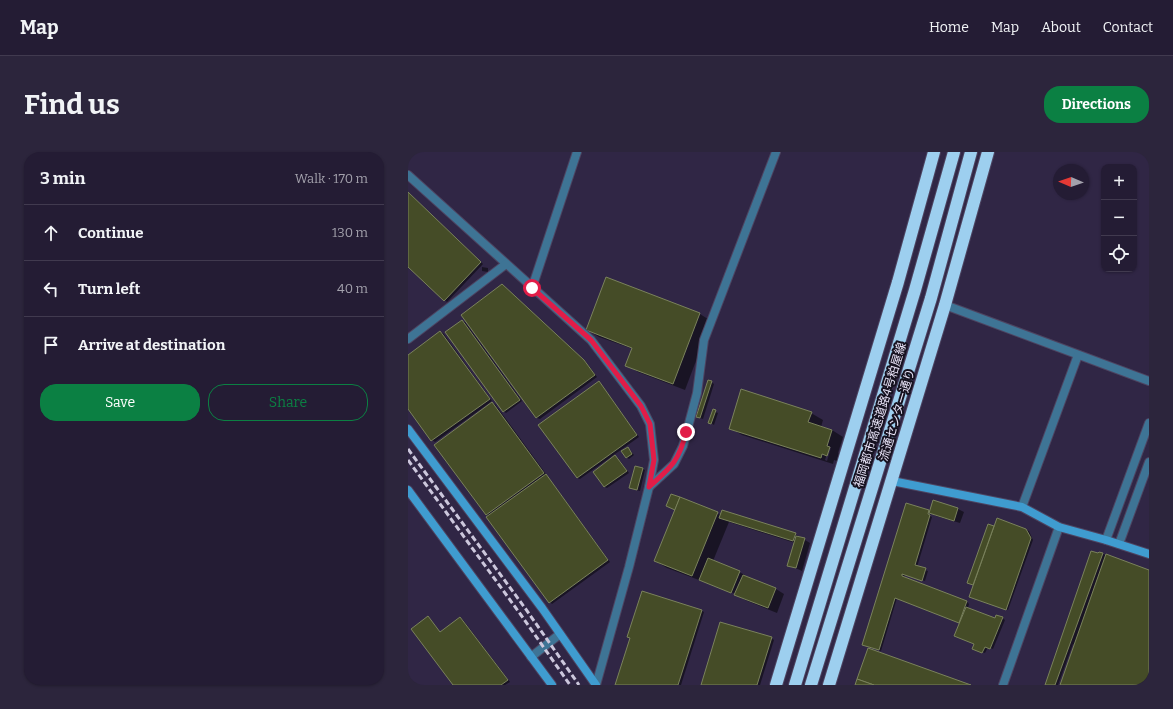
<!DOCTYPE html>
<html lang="en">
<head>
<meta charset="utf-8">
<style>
  :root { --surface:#241c34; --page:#2c253c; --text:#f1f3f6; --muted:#a3a1ac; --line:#413a4f; --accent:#0b8043 }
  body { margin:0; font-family:Bitter,"Noto Sans JP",serif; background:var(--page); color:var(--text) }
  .controls { position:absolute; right:12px; top:12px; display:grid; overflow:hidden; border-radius:8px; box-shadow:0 1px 3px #0004 }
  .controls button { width:36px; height:36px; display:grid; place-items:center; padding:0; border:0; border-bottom:1px solid var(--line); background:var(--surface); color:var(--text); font:20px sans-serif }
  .compass { position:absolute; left:645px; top:12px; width:36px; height:36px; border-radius:50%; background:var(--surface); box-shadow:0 1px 3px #0004; rotate:272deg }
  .stop { position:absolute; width:12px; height:12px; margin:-9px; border:3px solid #e11d48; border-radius:50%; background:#fff }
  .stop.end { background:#e11d48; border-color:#fff; box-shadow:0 1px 4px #0008 }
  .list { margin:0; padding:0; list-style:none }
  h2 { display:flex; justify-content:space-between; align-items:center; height:52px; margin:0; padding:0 16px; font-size:17px }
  h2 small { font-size:13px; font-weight:400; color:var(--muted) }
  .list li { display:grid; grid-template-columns:26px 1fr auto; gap:12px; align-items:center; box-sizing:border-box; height:56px; padding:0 16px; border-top:1px solid var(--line) }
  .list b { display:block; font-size:15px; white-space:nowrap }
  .list em { font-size:13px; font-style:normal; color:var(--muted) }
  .actions { display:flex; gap:8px; padding:12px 16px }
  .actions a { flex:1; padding:9px 0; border:1px solid var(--accent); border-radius:16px; text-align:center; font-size:14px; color:var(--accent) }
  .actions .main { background:var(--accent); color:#fff }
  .icon { flex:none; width:22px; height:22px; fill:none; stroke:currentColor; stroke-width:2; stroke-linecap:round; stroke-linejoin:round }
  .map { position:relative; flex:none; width:741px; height:533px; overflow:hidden; border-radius:16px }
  header { display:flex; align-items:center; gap:24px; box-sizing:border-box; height:56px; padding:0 20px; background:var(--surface); border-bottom:1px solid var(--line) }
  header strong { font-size:19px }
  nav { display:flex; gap:22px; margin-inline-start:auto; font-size:14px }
  .intro { display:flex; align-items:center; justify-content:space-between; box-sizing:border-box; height:96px; padding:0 24px }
  h1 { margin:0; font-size:28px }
  .button { padding:10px 18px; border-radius:16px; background:var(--accent); color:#fff; font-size:14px; font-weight:700 }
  main { display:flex; gap:24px; padding:0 24px }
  aside { flex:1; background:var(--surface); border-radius:16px; box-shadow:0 1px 3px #0004 }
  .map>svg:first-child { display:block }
</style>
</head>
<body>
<header>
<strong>Map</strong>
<nav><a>Home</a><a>Map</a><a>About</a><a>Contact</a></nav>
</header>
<div class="intro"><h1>Find us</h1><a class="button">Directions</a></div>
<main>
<aside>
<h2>3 min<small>Walk · 170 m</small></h2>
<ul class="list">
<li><svg class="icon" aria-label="ahead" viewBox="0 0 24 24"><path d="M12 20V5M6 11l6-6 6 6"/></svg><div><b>Continue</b></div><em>130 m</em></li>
<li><svg class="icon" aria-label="left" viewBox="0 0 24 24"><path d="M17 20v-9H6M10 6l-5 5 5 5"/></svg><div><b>Turn left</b></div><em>40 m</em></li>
<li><svg class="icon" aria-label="arrive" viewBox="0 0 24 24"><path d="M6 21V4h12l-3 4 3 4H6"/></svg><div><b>Arrive at destination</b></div></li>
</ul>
<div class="actions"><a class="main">Save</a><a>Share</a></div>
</aside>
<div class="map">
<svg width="741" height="533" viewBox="0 0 741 533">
  <rect width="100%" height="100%" fill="#302645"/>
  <g fill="#0007" fill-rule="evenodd">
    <path d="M0,40L75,112L39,150L0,113Z"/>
    <path d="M74,115L80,116V120L74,119Z"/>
    <path d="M97,135L178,210L189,225L132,267L129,266L55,163Z"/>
    <path d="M292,162L303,169L277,238L230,220L219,213L225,197L191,185L179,178Z"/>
    <path d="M54,169L57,170L114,249L98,261L95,259Z"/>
    <path d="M32,180L35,181L84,249L27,290L24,288L0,255V204Z"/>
    <path d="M191,230L193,232L231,285L172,327L169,326Z"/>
    <path d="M303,230L306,232L295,267L292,266Z"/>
    <path d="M84,251L87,252L202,410L144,452L142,450L80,365L81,364L78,363L27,293Z"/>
    <path d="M305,259L310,261L306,273L301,270Z"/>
    <path d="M403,261L415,268L413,275L424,278L435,285L430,301L433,303L431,310L426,308L425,312L334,283L322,276ZM421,295H423L419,309L417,308Z"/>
    <path d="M220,296L226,303L221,307L218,305Z"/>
    <path d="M207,304L210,306L221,321L199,336L197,335L186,320Z"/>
    <path d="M234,317L237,318L232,339L225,337L222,335Z"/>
    <path d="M263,343L313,363L387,382L402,391L394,419L381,413L387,391L321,370L305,409L331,420L337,423V424L368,437L376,442L369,461L337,448L328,442L259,416L247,409L268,358Z"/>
    <path d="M550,357L556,360L552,371L528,364L523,361L522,364L524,365L509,415L520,419L517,429L497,423L496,426L559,450L561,452L560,456L587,467L594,466L597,468L585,497L580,495L577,501L568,498L567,492L552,471L489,446L473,499L456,493L521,359L523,360Z"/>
    <path d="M581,374L587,376L618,378L621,379L625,388L600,458L565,446L566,434L561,431Z"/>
    <path d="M695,402L741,419V533H653L667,493L665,492L650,533H639Z"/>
    <path d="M294,459L296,460L273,533H208Z"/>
    <path d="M20,465L22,467L33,481L52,466L55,468L102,530L97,533H47Z"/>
    <path d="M363,486L366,488L352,533H294Z"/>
  </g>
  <g fill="#454c27" stroke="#7a825c">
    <path d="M0,40L73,110L36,149L0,115Z"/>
    <path d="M198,125L292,161L265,232L217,214L224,196L178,178Z"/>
    <path d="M94,132L176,208L187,223L128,266L53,163Z"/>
    <path d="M54,168L112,248L95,260L37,180Z"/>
    <path d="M32,179L82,247L23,289L0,257V203Z"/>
    <path d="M300,228L304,229L292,266L288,265Z"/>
    <path d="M191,229L229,283L169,326L130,273Z"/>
    <path d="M333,237L404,260L400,270L424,278L419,294L422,295L419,304L414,302L413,306L321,277Z"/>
    <path d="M84,250L136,321L78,363L26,293Z"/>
    <path d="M305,257L308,258L303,272L300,271Z"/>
    <path d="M220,295L224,302L218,306L213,299Z"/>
    <path d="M207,303L219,319L196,335L185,320Z"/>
    <path d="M227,314L235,316L229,338L221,336Z"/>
    <path d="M138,322L200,408L141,451L78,365Z"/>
    <path d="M263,342L272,345L267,358L258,354Z"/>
    <path d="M272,345L310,360L284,424L246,409Z"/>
    <path d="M525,348L550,356L546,369L521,361Z"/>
    <path d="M498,351L521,358L520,362L522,363L507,413L518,416L514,429L494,422V424L559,449L551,471L487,446L471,498L454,493Z"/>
    <path d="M314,358L388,381L385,389L311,366Z"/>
    <path d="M589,366L618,377L623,386L598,458L561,445Z"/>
    <path d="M580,372L586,374L565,433L559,431Z"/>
    <path d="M388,384L397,386L388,416L379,414Z"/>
    <path d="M683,399L690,401L691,400L695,401L647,533H637Z"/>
    <path d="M698,402L741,418V530L740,533H652Z"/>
    <path d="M300,406L332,419L323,441L291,428Z"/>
    <path d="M335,423L368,436L360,456L326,443Z"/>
    <path d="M234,439L294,458L270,533H207L222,486L219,485Z"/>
    <path d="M558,455L587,466L588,463L595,465L582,497L577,495L574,501L564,497L566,492L546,484Z"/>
    <path d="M20,464L32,480L52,465L100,528L93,533H45L3,477Z"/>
    <path d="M312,470L364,485L349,533H293Z"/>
    <path d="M460,496L563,533H466L449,527Z"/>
    <path d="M449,527L466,533H447Z"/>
  </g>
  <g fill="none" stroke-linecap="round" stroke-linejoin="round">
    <g stroke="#4d4461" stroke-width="10">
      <g id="street">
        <path d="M0,23L183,188L233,254L242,272L246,308L241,335L221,415L188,533"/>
        <path d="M124,136L169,0"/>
        <path d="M537,153L741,229"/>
        <path d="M0,187L98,112"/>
        <path d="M241,335L266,312L275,294L289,241L296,188L368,0"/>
        <path d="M614,355L670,203"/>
        <path d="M698,388L741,271"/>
        <path d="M711,392L741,310"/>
        <path d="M123,505L152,482"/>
        <path d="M595,533L651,375"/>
      </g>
    </g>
    <g stroke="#4d4461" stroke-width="10">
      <g id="secondary">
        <path d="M0,277L134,456L188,533"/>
        <path d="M484,329L614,355L651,375L698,388L741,402"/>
        <path d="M0,338L144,533"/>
      </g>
    </g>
    <g stroke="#4d4461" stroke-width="14">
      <g id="highway">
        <path d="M368,533L490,130L526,0"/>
        <path d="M387,533L507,138L546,0"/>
        <path d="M403,533L523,146L563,0"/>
        <path d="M421,533L537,153L580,0"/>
      </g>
    </g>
    <use href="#street" stroke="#3e7495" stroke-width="8"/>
    <use href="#secondary" stroke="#3f9cd0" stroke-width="8"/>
    <use href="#highway" stroke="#9dcfef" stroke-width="12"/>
    <g stroke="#ccc7dc" stroke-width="3" stroke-dasharray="6 3" stroke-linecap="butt">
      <path d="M0,297L117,456L171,533"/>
      <path d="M0,308L113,463L162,533"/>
    </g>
  </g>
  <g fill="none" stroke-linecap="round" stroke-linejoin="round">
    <path stroke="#e11d48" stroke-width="5" d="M124,136L183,188L233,254L242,272L246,308L241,335C262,316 271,310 278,280"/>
  </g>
  <g text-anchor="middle" stroke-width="4" stroke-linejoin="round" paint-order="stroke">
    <g font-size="12" fill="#e8e3f7" stroke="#161220">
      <text transform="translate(472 263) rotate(-73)" y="4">福岡都市高速道路4号粕屋線</text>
      <text transform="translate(489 263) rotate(-73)" y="4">流通センター通り</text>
    </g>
  </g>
</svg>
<div class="controls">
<button>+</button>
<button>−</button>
<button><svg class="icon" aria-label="locate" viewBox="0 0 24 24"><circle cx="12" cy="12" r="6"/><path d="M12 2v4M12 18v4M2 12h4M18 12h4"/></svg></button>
</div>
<svg class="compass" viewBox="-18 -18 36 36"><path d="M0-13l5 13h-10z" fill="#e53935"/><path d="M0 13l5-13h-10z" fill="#a3a1ac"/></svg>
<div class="stop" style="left:124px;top:136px"></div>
<div class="stop end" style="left:278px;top:280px"></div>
</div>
</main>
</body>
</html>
